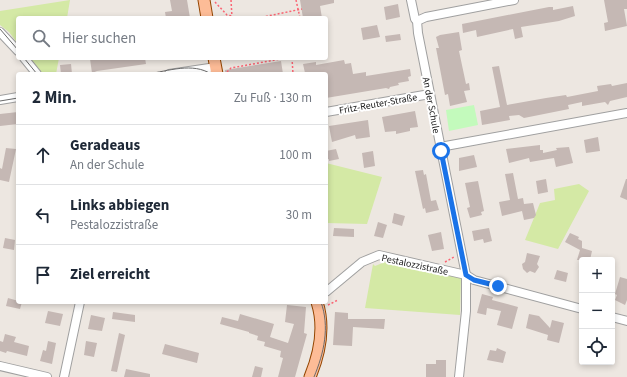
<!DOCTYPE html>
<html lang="de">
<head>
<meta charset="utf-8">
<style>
  :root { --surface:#fff; --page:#f2f2f3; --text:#1f2937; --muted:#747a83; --line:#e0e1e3 }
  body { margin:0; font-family:"Source Sans 3",sans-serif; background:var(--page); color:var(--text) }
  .controls { position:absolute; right:12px; bottom:12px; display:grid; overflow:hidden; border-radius:4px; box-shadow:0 2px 6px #0003 }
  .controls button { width:36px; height:36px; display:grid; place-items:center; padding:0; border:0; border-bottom:1px solid var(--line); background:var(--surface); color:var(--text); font:20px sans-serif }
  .stop { position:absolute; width:12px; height:12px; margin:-9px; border:3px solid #1a73e8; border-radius:50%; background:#fff }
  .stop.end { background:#1a73e8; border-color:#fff; box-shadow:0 1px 4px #0008 }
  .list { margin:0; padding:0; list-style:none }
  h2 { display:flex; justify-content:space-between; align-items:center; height:52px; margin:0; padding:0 16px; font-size:17px }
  h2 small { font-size:13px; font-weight:400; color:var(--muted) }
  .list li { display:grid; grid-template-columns:26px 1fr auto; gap:12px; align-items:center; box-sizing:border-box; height:60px; padding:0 16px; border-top:1px solid var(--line) }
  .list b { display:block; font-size:15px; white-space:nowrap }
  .list p { margin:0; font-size:13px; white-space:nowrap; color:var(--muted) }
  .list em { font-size:13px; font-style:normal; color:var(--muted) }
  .icon { flex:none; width:22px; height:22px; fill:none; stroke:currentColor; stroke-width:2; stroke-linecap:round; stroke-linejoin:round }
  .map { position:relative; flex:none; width:627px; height:377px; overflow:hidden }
  .search { position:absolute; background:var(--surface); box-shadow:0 2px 6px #0003; left:16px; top:16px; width:312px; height:44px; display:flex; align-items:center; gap:10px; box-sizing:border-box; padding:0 14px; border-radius:4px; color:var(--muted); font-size:15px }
  .panel { position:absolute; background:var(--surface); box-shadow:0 2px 6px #0003; left:16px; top:72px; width:312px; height:232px; border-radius:4px }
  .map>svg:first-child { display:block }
</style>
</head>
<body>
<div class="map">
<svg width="627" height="377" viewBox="0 0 627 377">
  <rect width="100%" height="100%" fill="#ede7e1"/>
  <g fill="#d4e9a5">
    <path d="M70,0L67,18H18V44L9,32L0,25V11Z"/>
    <path d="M29,58H59L56,74H42Z"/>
    <path d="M326,163L382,177L367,224L326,223Z"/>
    <path d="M579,184L589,191L558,249L525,240L540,203L555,200L554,189Z"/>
    <path d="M385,262L461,276L460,315L365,308L373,264L375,266Z"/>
  </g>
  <path fill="#c3fabc" d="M474,105L478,125L449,131L446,110Z"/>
  <g fill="#c5b8b4">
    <path d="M170,0H187L190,18H166L165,12L172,11Z"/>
    <path d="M300,0H334V3L320,6L322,18H303Z"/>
    <path d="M604,0H627V9H624L627,26L605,31L604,23L608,22Z"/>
    <path d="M398,4L400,17L386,20L384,7Z"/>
    <path d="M573,6L575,16L559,21L521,27L523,37L515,39L513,29L477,37L476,30L463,33L462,24L549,7H553V10Z"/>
    <path d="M377,25L380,37L363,40L361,28Z"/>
    <path d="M459,32L462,50L459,51L466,84L469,83L470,90L464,91L467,102L450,106L448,94L445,95L436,48H439L436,37L440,35Z"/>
    <path d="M400,34L401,40L386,42L385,36Z"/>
    <path d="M96,58H145L146,64L97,71L92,73L90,59Z"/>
    <path d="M344,60L345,64L351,63L353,74L366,72V76L410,69L411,76L408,77L409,81L398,83L399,85L390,87L389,89L386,88L326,98V74L305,73L303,64L316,62V65Z"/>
    <path d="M281,61L283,74H225V70Z"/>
    <path d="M71,64L72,74H61L60,65Z"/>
    <path d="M499,66L507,105L546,98L566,95L567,97L598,91L597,86L611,84L612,86L627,83V97L610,101L608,105L605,102L582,106V102L568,105L569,109L524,118L519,115L509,116L510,120L482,125L480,111L500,107L492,67Z"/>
    <path d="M415,111L418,127L410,128V131L396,134V131L385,132L382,117Z"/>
    <path d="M18,112V124L0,126V114Z"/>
    <path d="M368,120L370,137L356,139L355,135L332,142L329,126Z"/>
    <path d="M598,137L600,151L586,153L584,140Z"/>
    <path d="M540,145V150H543V153L557,150L556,148L569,147L573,163L556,167L554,158L530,162L529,158L509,163L506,149Z"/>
    <path d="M6,148L16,149L9,182L0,180V168L2,169Z"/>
    <path d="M336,149L339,159L329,161V159L326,160V151Z"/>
    <path d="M373,151L375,166L364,168L362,153Z"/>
    <path d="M474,155L477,167L459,171V158Z"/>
    <path d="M423,170L424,175L426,174L431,201L436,200L439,210L426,213L425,208L423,209L415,171Z"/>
    <path d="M513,173L518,199L523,198L524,204L533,203L536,215L534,218L524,220L522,211L502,216L499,202L510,200L505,174Z"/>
    <path d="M546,179L548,192L538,194L536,181Z"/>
    <path d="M626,179H627V200L620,197Z"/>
    <path d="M478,181L484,211L481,212L482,215L470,218L467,208L470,207L465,183Z"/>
    <path d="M394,213L405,216L402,226L392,223Z"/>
    <path d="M378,222L387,225L383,238L374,236Z"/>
    <path d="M334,228L354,229V237L333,236Z"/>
    <path d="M489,228L492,241L484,243L483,239L474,241L472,231Z"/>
    <path d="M441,232L444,249L432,251L428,235Z"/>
    <path d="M570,233L579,237L578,239L582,241V248L592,251L590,260H577L580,250L565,242Z"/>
    <path d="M5,238L15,240L14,250L3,248Z"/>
    <path d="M527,253L540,256L537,264L539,267L535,273L530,271L527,273L523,269L522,264L525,262Z"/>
    <path d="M557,270L568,273L566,282L554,279Z"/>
    <path d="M620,277L627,279V300L625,305L615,300L617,295L615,294Z"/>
    <path d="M482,294L493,297L492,300L518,307L512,329L497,325L501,311L487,308L486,315L477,313Z"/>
    <path d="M8,298L22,302L20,309L6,306Z"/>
    <path d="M287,305L306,307L304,333L307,334L295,377H278L283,358L280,357L281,351L264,346L265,342L257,340L258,336L249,333V332L220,324L222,317L238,321L240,314L274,324L270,337L288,343L294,324L285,322Z"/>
    <path d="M48,311L63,314L60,326L45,323Z"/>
    <path d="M113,312L135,315V322L112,319Z"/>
    <path d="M335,312L348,313V319H385L384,329L353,327L352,346L333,345Z"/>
    <path d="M529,314L539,316L550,328L552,320L564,323L559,343L547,340L548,335L526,328Z"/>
    <path d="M91,315L105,318L102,331L88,329Z"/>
    <path d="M119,333L125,335L117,372L111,371Z"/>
    <path d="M5,334L16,337L14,342L29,346L27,356L7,351L6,353L0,351V341L3,342Z"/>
    <path d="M48,341L56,343L52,364L40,361L43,350L46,351Z"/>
    <path d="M86,341L97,343L94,357L84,355Z"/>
    <path d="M165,344L199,353L197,363L162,354Z"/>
    <path d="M497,348L506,352L503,363L487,360L490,350L496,351Z"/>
    <path d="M436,360H446V377H426V364H436Z"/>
    <path d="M255,366L263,368L261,377H252Z"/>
    <path d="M126,369L150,374V377H124Z"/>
  </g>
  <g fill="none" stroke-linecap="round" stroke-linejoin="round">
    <g stroke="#a0a0a0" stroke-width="10">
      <g id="minor">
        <path d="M411,0L415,19L417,21L418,33L466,275V311L459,377"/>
        <path d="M417,21L426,17L514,0"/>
        <path d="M0,32L18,51"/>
        <path d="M24,58L37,74"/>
        <path d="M169,74L216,67"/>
        <path d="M0,100L18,97"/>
        <path d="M326,112L430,94"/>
        <path d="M440,147L627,113"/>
        <path d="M326,292L362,262L379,255L466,275L474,280L582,309"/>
        <path d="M612,317L627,321"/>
        <path d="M0,366L47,377"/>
        <path d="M64,377L80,302"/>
      </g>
    </g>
    <g stroke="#934500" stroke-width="13">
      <g id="major">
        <path d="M204,0L207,18"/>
        <path d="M214,58L217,74"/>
        <path d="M310,377C320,353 325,327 317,302"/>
      </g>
    </g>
    <g stroke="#fb6473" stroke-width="1.5" stroke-dasharray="2 2" stroke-linecap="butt">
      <path d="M231,0L232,18"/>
      <path d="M296,0L300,18"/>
      <path d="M215,2L227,15L232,16"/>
      <path d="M258,18L302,9"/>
      <path d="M237,58V59"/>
      <path d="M292,58L293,74"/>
      <path d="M227,72L231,68L286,58"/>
      <path d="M445,262L454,257"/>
      <path d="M328,305L338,300"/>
    </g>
    <use href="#minor" stroke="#fff" stroke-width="8"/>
    <use href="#major" stroke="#fdbc97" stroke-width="11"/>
    <g stroke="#6a6a6a" stroke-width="1">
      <path d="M0,29L18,50"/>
      <path d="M24,58L37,74"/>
      <path d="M148,74C168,71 193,62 211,74"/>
      <path d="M0,101L18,98"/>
      <path d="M314,377C324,353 330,327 321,302"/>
    </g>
  </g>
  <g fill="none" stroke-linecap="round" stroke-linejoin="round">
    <path stroke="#1a73e8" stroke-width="5" d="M441,151L466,275L474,280L498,286"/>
  </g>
  <g text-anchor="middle" stroke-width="4" stroke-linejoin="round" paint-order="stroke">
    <g font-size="10" fill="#1c1c1c" stroke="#fff">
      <text transform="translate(378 103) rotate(-10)" y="4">Fritz-Reuter-Straße</text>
      <text transform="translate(432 105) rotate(79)" y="4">An der Schule</text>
      <text transform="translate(415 264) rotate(12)" y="4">Pestalozzistraße</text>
    </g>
  </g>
</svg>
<div class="controls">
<button>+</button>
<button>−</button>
<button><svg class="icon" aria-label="locate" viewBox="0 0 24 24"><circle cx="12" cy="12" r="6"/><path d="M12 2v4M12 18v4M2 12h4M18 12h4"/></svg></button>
</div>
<div class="stop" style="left:441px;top:151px"></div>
<div class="stop end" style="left:498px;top:286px"></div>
<div class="search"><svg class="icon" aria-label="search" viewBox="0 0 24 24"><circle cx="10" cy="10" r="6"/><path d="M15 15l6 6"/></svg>Hier suchen</div>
<section class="panel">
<h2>2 Min.<small>Zu Fuß · 130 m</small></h2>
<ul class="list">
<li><svg class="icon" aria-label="ahead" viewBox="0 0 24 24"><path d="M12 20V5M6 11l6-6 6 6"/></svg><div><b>Geradeaus</b><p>An der Schule</p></div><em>100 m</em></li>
<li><svg class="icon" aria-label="left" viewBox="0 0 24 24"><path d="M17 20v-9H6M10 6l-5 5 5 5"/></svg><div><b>Links abbiegen</b><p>Pestalozzistraße</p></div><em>30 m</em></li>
<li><svg class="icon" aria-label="arrive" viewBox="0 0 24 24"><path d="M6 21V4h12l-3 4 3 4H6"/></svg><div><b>Ziel erreicht</b></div></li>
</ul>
</section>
</div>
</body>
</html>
